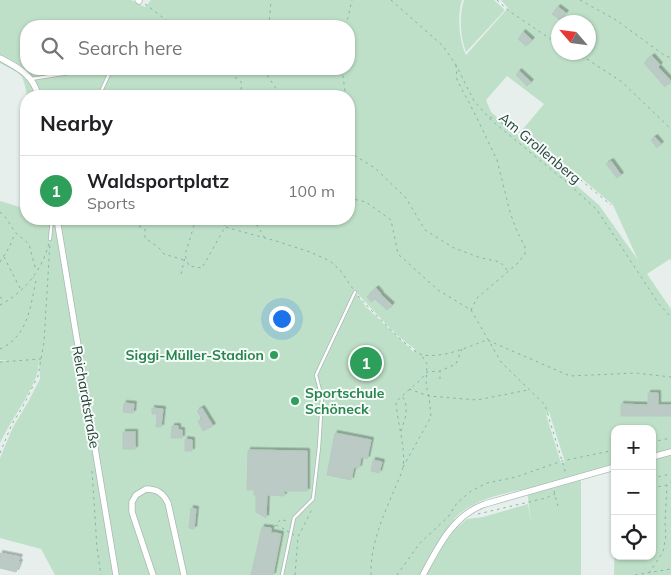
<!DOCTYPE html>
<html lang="en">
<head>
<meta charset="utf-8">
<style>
  :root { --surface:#fff; --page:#f6f6f6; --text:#202124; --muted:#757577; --line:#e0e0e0; --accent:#7f4e3f }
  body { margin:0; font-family:Mulish,sans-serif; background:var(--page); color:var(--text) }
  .controls { position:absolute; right:15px; bottom:15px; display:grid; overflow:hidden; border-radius:10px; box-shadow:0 1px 4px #0004 }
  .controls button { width:45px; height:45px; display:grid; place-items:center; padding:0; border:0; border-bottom:1px solid var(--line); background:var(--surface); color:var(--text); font:25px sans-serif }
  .compass { position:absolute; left:551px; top:15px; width:45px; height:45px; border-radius:50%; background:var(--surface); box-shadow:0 1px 4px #0004; rotate:298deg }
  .you { position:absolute; left:281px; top:318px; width:18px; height:18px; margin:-12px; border:4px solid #fff; border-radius:50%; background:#1a73e8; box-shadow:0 0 0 8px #1a73e833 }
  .badge { display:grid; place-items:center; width:32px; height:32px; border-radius:50%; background:var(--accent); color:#fff; font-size:16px; font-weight:700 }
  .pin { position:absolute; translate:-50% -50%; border:2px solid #fff; box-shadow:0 1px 5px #0006 }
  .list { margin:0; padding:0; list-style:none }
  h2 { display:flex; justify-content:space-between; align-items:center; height:65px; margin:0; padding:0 20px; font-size:21px }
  h2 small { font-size:16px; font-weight:400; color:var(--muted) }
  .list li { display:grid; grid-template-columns:32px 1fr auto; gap:15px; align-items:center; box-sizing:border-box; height:70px; padding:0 20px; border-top:1px solid var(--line) }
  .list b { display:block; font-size:19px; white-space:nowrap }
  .list p { margin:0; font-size:16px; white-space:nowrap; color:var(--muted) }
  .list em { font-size:16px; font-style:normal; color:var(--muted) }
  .icon { flex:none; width:28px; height:28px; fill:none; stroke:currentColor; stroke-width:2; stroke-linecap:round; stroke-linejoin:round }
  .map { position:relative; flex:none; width:671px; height:575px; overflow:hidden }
  .search { position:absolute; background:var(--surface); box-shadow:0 1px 4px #0004; left:20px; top:20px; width:335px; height:55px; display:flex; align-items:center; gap:12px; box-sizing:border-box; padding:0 18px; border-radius:20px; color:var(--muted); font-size:19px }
  .panel { position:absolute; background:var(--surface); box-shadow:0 1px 4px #0004; left:20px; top:90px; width:335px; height:135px; border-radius:20px }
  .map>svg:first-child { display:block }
</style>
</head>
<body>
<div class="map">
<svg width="671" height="575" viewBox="0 0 671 575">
  <defs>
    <filter id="shadow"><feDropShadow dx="2.5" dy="-2.5" stdDeviation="0" flood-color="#0004"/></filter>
  </defs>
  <rect width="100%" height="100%" fill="#e6efeb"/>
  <g fill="#bfe0c8" fill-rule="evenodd">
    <path d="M0,0H131L145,7L151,0H462C457,14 459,41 466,55L508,8L501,0H671V260L670,259L647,274L671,309V575H614L615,525V556H652V429H615V471L581,480V575H55L41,549L0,538V458L13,427L28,402L40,379L39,362C38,367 38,373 36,377C27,400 11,420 0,443V361L9,360H0V201L26,209V219H349V96H27C23,71 21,75 0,63ZM558,22H588V52H558ZM26,26H349V69H26ZM507,76L544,104L523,129L613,205L638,260L599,205L491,112L486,100ZM353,289C373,309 391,333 415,349L414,352L366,307ZM549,412L565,462L561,463L546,414ZM527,489L531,524L528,504L483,517L467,519L458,527L454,519C472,500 502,493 527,489Z"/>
    <path d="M464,0H494L505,10L466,52C460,37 459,15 464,0Z"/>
  </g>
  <g fill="#bbcac4" stroke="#b8c9c2" filter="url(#shadow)">
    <path d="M558,7L566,13L560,20L552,14Z"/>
    <path d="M523,32L532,40L526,46L518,39Z"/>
    <path d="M652,56L660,65L658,67L671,81L665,87L644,63Z"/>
    <path d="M519,71L531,82L527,86L516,75Z"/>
    <path d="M655,137L661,144L657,148L651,140Z"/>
    <path d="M611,161L621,175L617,178L606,164Z"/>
    <path d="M376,288L381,294H380L392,305L387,310L375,299L371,302L367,297Z"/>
    <path d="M648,393H658V405H671V416H621V404L648,405Z"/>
    <path d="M124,403L134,404L133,413L123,412Z"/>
    <path d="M152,408L163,409L161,427H156L157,414H152Z"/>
    <path d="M202,408L213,426L203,431L198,421L202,419L197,411Z"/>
    <path d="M172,426H178V430H182V438H171Z"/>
    <rect x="123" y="432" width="12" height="17"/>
    <path d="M335,433L371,440L367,459L361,457L359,468L354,467L351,480L327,475Z"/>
    <path d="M185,439L192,440V451H185Z"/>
    <path d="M248,450L307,451V491H284V496L267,495L266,518L256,512V495H254V490H247Z"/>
    <path d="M373,460L382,462L379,473L371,471Z"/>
    <path d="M191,508L196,509L194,529L189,528Z"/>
    <path d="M262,527L271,528V532L281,534L273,575H251Z"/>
    <path d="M0,553L20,557L18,561L20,562L16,572L0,568Z"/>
  </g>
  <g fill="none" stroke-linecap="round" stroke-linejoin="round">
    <g stroke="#a8b8b2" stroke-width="4">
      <g id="service">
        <path d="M31,79L94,69"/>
        <path d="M99,96L109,74L104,69"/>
        <path d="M50,239L52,219"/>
        <path d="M282,575L294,518L313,499L319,447L322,398L316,375L355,292"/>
      </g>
    </g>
    <g stroke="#a8b8b2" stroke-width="7">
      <g id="minor">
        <path d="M138,0L139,1"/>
        <path d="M0,58C17,67 34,75 38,96"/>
        <path d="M57,219L116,575"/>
        <path d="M652,457L671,452"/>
        <path d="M153,575L132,512V502L136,495L146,489C157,489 163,493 168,503L184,575"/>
        <path d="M423,575C438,547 453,515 485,504L615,467"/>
      </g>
    </g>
    <g stroke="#86b3a5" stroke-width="1" stroke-dasharray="2.5 4" stroke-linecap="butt">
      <path d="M391,0L443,46L456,65L474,101L491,120L570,185L597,210L659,304L671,317"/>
      <path d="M497,0L509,11L558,44"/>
      <path d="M580,0L616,20L664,55L671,58"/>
      <path d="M145,4L174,26"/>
      <path d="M269,26L271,0"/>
      <path d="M346,26L352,0"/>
      <path d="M576,52L622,82L671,129"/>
      <path d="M456,65L457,80L474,112L497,160L510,212L516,229L525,247V254L518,263L477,298L471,310"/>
      <path d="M225,69L242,83L240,96"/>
      <path d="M266,69L267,75L281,96"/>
      <path d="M342,69L345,91L343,96"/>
      <path d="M490,117L530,138L611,205"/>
      <path d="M349,152L375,168L406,198L425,230L454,248L481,258L500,262L507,270"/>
      <path d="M349,198L366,202L391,220L398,254L438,290L471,310L501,362L545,405L566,474"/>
      <path d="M0,212L6,218L15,232L29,244L36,271"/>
      <path d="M131,219L130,222L145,229V238L158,247L164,254L184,260"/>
      <path d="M196,219L185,255L189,266L202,268L225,227L276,241L310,252L330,261L340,270L353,289"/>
      <path d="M225,219V226"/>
      <path d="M253,219L265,238"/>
      <path d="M4,257L21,290"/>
      <path d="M0,262L10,246L15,233"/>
      <path d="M181,274L185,257"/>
      <path d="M358,296C368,307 412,354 423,355C445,358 467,347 487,340L570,376L636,373L671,377"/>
      <path d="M0,297L5,301"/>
      <path d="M0,305C25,292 42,270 49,243"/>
      <path d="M0,349C28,336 30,308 36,281L33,277"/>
      <path d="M0,362L41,359"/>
      <path d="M440,379V371"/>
      <path d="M409,389L429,396L477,400L528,390"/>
      <path d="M401,431C405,419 410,407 402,396"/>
      <path d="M652,442L671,438"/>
      <path d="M0,453L12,424L22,408L38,376L44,342L50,242"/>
      <path d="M403,467L431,417L429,396L426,385L427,364L422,356"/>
      <path d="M92,471L97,548L101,575"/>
      <path d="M652,478L671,474"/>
      <path d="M652,488L667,485L671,482"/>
      <path d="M554,491L559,510"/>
      <path d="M478,514L546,498L555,494"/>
      <path d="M276,525L286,530"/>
      <path d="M272,533L273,528L281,519L288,522"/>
      <path d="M649,573L663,552L666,535L665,523L667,485"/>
      <path d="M295,575L298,537L313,507"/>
      <path d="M371,575C370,547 382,518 393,493C396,485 401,476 403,467C406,449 397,421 396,402C406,391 418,384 427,372L440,371L456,364L462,349"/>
      <path d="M397,575L419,544L448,517L457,503L471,491L487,483L516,477L562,461L615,450"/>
      <path d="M635,575L671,569"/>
    </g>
    <use href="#service" stroke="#fff" stroke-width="2.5"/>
    <use href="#minor" stroke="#fff" stroke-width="5.5"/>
    <path stroke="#86b3a5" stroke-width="1" stroke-dasharray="2.5 4" stroke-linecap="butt" d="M287,531L294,535"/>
  </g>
  <g fill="#2e9e5b" stroke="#f7fbf9" stroke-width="2">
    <circle cx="274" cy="355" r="5"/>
    <circle cx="295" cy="401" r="5"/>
  </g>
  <g text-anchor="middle" stroke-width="4" stroke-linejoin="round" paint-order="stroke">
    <g font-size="14" fill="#24423a" stroke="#f7fbf9">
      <text transform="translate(540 148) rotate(40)" y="5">Am Grollenberg</text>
      <text transform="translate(86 397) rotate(80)" y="5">Reichardtstraße</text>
    </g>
    <g font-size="14" font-weight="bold" fill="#27864d" stroke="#f7fbf9" text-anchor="end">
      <text x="264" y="360">Siggi-Müller-Stadion</text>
      <text x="305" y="398" text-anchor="start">Sportschule<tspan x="305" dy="16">Schöneck</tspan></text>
    </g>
  </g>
</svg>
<div class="controls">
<button>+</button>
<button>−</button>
<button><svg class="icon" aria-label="locate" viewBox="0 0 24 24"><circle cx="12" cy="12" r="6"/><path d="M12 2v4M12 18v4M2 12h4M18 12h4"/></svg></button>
</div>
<svg class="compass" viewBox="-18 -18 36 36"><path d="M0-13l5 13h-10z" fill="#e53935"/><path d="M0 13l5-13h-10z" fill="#757577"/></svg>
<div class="you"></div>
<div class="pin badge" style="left:366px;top:363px;background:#2e9e5b">1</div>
<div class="search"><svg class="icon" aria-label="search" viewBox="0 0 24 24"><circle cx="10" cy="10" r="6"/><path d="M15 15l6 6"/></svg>Search here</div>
<section class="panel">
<h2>Nearby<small></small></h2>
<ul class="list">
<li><span class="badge" style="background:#2e9e5b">1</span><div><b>Waldsportplatz</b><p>Sports</p></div><em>100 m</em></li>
</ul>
</section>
</div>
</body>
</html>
